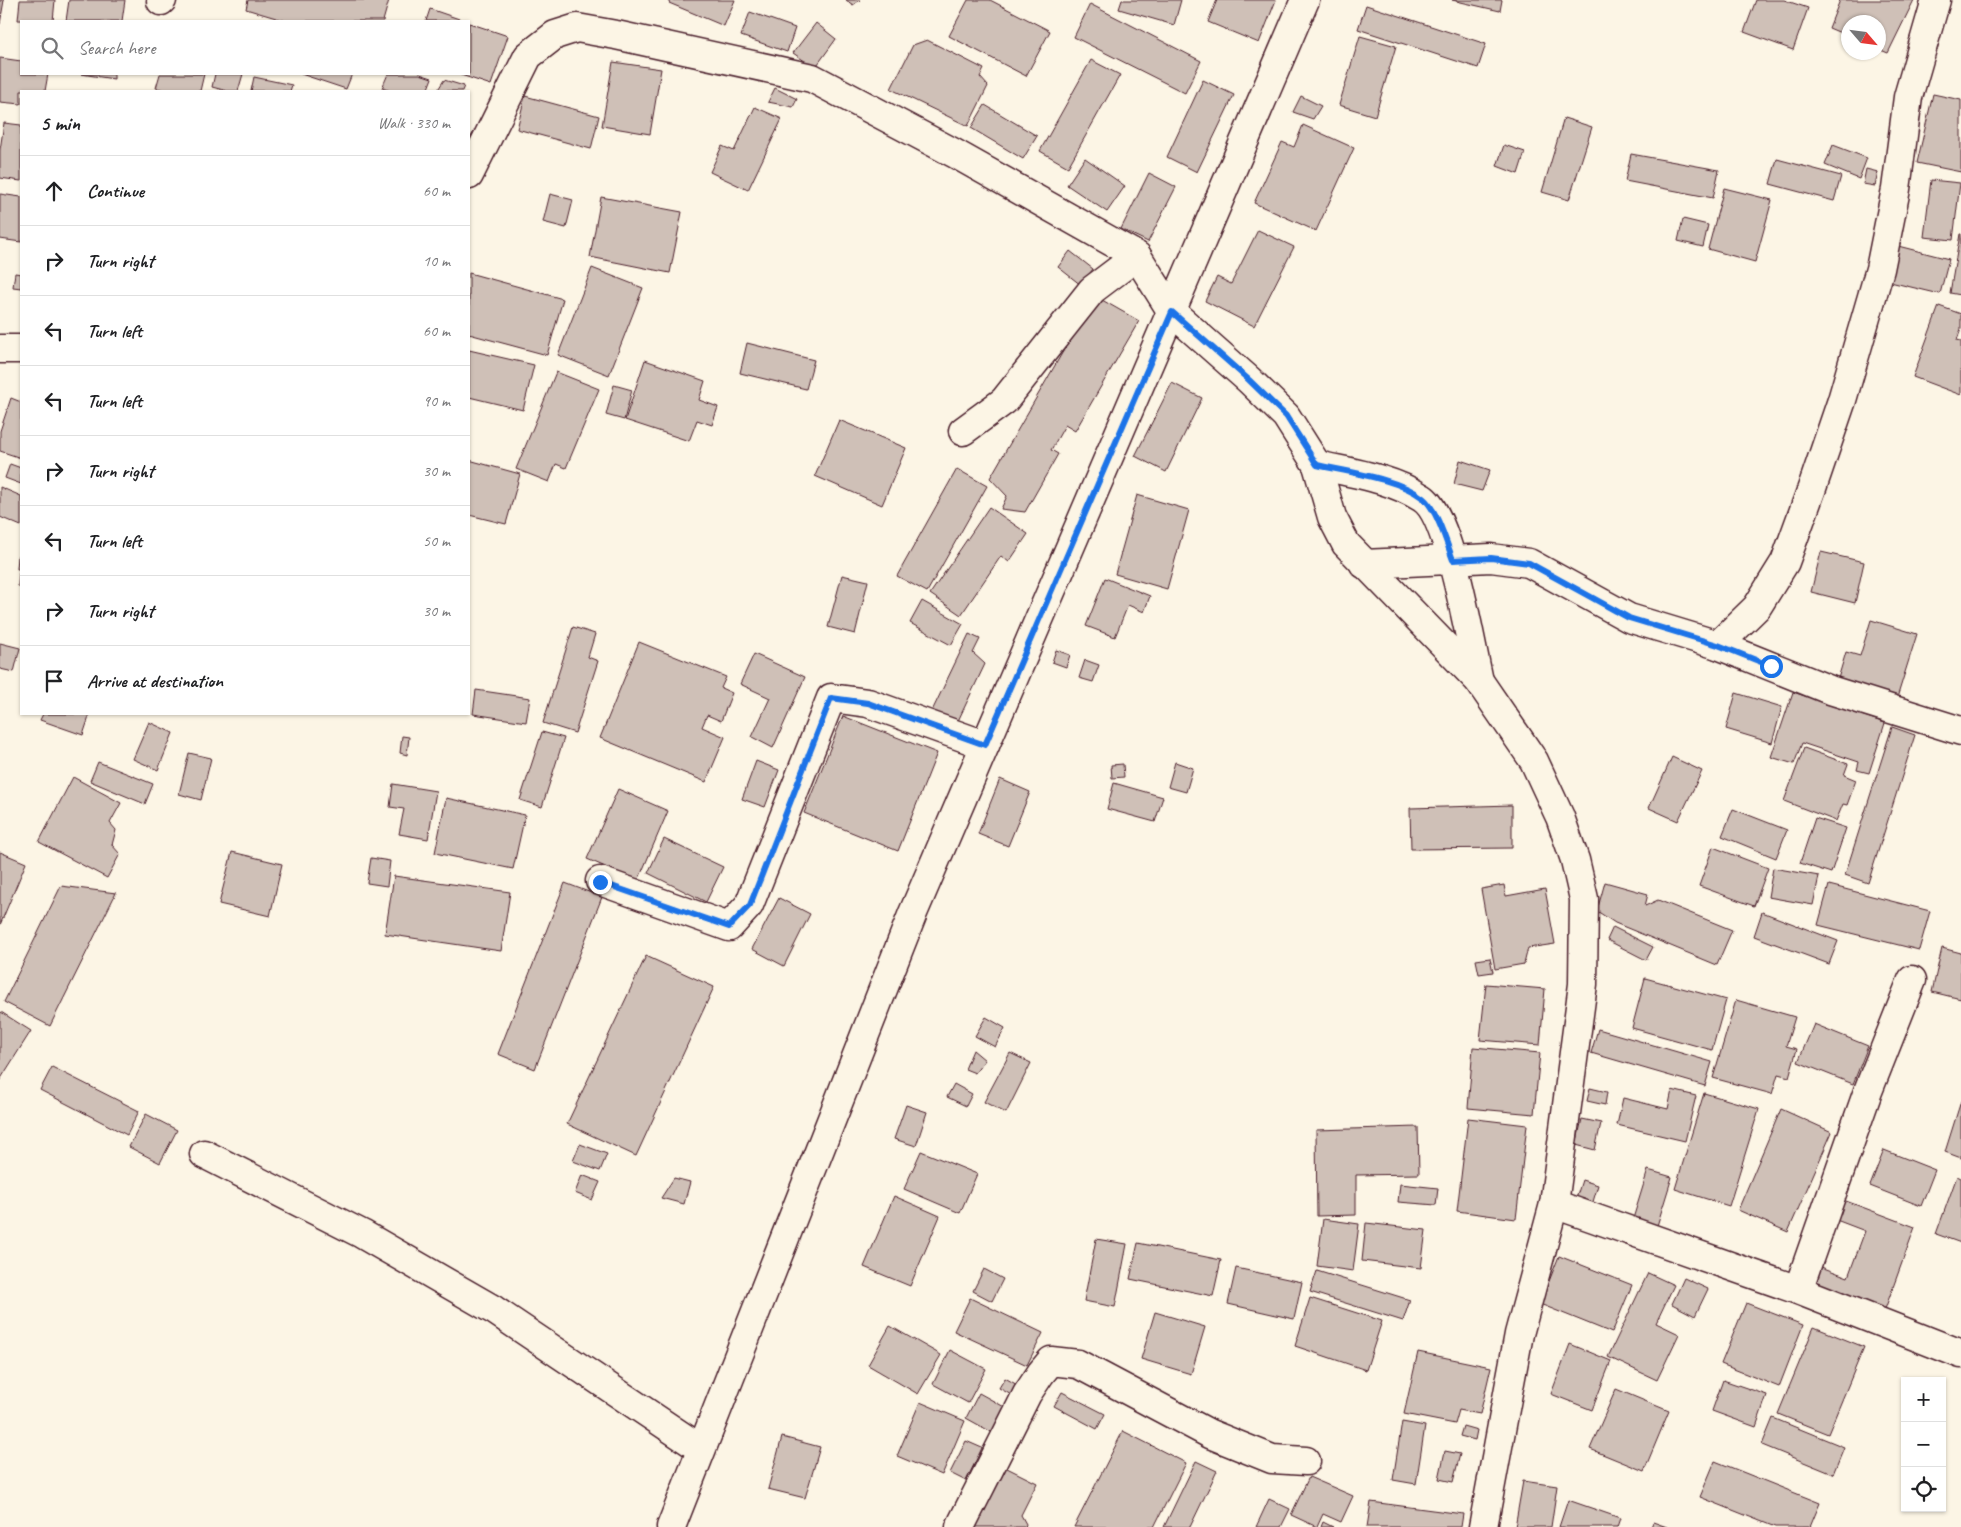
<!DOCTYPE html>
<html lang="en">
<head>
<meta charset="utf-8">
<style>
  :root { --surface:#fff; --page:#f6f6f6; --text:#202124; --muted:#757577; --line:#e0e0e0 }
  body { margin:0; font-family:Caveat,sans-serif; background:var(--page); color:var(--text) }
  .controls { position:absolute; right:15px; bottom:15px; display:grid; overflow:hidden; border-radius:0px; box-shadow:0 1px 4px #0004 }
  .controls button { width:45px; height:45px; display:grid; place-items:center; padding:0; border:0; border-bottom:1px solid var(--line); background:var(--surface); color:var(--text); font:25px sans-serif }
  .compass { position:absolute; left:1841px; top:15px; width:45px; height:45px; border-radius:50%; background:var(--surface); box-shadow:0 1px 4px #0004; rotate:118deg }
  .stop { position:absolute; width:15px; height:15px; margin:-11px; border:4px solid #1a73e8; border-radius:50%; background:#fff }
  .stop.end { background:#1a73e8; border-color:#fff; box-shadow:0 1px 5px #0008 }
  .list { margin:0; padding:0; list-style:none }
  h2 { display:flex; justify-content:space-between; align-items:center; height:65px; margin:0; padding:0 20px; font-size:21px }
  h2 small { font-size:16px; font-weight:400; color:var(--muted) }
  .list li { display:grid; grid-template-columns:32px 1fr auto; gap:15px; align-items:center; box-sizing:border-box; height:70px; padding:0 20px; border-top:1px solid var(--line) }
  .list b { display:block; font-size:19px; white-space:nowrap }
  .list em { font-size:16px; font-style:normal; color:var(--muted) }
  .icon { flex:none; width:28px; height:28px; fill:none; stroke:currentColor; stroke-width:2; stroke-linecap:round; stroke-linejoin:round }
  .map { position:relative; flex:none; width:1961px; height:1527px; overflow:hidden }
  .search { position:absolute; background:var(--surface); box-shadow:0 1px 4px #0004; left:20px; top:20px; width:450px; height:55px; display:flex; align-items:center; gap:12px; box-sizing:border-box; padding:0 18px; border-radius:0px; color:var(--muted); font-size:19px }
  .panel { position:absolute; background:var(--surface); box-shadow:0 1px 4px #0004; left:20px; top:90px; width:450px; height:625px; border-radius:0px }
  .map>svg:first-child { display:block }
</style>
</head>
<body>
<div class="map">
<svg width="1961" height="1527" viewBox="0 0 1961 1527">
  <rect width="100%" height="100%" fill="#fcf5e5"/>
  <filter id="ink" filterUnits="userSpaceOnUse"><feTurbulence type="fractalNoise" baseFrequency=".02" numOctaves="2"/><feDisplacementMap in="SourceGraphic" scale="10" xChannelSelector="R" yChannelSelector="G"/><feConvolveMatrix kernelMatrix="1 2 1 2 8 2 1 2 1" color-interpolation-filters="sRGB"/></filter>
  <g filter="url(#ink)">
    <g fill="#cfc0b7" stroke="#4a1f2b">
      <path d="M0,0H4L0,24Z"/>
      <path d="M20,0H55L53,21L18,20Z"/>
      <path d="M69,0H125L122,21H66Z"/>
      <path d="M248,0H389L383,21H286L246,9Z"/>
      <path d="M670,0H735L724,26L669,3Z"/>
      <path d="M846,0H860L853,5Z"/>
      <path d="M968,0H990L1050,31L1026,76L949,36Z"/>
      <path d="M1122,0H1181L1174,25L1119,9Z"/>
      <path d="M1217,0H1276L1259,43L1208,22Z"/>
      <path d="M1452,0H1502L1500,11Z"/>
      <path d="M1756,0H1784L1808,8L1793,50L1744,32Z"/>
      <path d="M1840,0H1914L1888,53L1878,49V22H1848V36L1829,28Z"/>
      <path d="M1090,4L1201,61L1185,93L1074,37Z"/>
      <path d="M1366,5L1486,44L1478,68L1358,29Z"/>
      <path d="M430,9L465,21H426Z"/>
      <path d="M750,12L795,28L787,52L741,36Z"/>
      <path d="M469,23L508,36L491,85L458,74H469Z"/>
      <path d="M816,23L836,39L815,68L793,53Z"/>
      <path d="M1360,36L1396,46L1375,116L1339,105Z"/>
      <path d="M927,40L984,69L980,77L988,86L968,126L891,89L913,45Z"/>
      <path d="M0,58L21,61V74H48L45,91H21V104L0,102Z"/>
      <path d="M1091,60L1120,75L1068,167L1040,151Z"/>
      <path d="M613,62L661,69L650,134L602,126Z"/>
      <path d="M81,74H114V79Z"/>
      <path d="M160,74H204L200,91H169L156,88Z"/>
      <path d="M215,74H243L238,91H227L212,87Z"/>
      <path d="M301,74H352L346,89Z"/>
      <path d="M388,74H420L432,78L427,91H391L382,88Z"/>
      <path d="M254,77L292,85L290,91H251Z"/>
      <path d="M444,80L464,86L462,91H437Z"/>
      <path d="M1203,80L1234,95L1197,172L1167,157Z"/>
      <path d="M775,88L797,99L793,107L768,102Z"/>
      <path d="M1933,94L1961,100V172L1917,163Z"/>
      <path d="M525,96L599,116L591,149L517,129Z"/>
      <path d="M1301,96L1321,106L1313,119L1293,112Z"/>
      <path d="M985,105L1037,136L1023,159L971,128Z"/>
      <path d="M755,107L782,119L748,190L710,172L722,146L734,151Z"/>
      <path d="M1564,118L1592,127L1569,200L1542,192Z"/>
      <path d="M4,123L21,125V181L0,178V150Z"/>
      <path d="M1303,125L1354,148L1316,231L1254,203L1282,142L1294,147Z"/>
      <path d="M1504,145L1525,152L1518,174L1497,166Z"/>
      <path d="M1833,145L1867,158L1859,179L1825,165Z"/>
      <path d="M1631,154L1719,170L1713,198L1625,181Z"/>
      <path d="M1085,158L1125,186L1107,212L1067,185Z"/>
      <path d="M1777,159L1841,176L1834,201L1770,184Z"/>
      <path d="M1866,169L1878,172L1875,186L1863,184Z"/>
      <path d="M1149,173L1176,187L1148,242L1121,229Z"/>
      <path d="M1931,180L1960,183L1953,240L1924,237Z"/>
      <path d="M1724,188L1772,200L1755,262L1708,249Z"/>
      <path d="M0,194L21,197V242L0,239Z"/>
      <path d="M550,194L573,200L566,228L543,222Z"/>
      <path d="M601,197L682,212L670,273L590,257Z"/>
      <path d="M1683,219L1708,225L1703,247L1678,241Z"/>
      <path d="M1258,230L1294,247L1254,326L1205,301L1217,277L1231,284Z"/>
      <path d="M1960,234H1961V295L1950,293Z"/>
      <path d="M1898,246L1949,259L1940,294L1890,282Z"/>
      <path d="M1070,251L1093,269L1081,285L1058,267Z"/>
      <path d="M592,268L643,288L609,375L558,355Z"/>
      <path d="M15,273L21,274V288L13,287Z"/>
      <path d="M469,273L563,299L547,355L469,334Z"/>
      <path d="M1095,296L1139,321L1075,431L1065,425L1051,450L1058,454L1025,512L1001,509L1007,496L990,478Z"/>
      <path d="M1939,306L1961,314V329L1957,340L1961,341V395L1913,377Z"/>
      <path d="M747,343L814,360L806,389L740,373Z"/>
      <path d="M469,350L534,365L523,410L469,397Z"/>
      <path d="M645,360L705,381L699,400L718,407L712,425L697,420L689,441L625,420Z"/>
      <path d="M556,372L599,389L566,468L556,464L549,482L516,469Z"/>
      <path d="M1172,383L1202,398L1166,472L1135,456Z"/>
      <path d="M614,385L632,390L624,420L606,415Z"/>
      <path d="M11,398L21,402V458L0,451V431Z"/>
      <path d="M839,420L906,448L882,505L815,476Z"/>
      <path d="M469,460L520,474L506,524L469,515Z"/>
      <path d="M1460,460L1490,470L1482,491L1454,484Z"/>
      <path d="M10,464L21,468V484L5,478Z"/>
      <path d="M957,469L987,486L927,592L897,576Z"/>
      <path d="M0,487L21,496V526L0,517Z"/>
      <path d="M1137,495L1189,510L1167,589L1115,574Z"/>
      <path d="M989,507L1028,534L1009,562L1001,556L961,615L930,594Z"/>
      <path d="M1821,552L1864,562L1855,603L1811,592Z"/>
      <path d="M18,556H21V569H17Z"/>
      <path d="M19,573H21V586H18Z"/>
      <path d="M842,575L868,581L855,634L828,627Z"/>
      <path d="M1105,578L1150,596L1144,612L1128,605L1115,637L1086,626Z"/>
      <path d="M922,601L963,624L951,645L910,623Z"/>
      <path d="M1871,620L1917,634L1896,701L1837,682L1846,652L1860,656Z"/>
      <path d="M573,627L595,634L588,657L598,661L575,733L543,723Z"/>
      <path d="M969,634L980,639L973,653L985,664L957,723L932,711Z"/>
      <path d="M639,642L726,677L721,688L732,693L721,721L707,715L702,727L725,737L706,782L600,738Z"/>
      <path d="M0,643L20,648L14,672L0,669Z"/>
      <path d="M1056,650L1070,655L1066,667L1052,662Z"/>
      <path d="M754,654L805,677L773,748L752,737L770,698L740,684Z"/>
      <path d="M1085,660L1099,665L1093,682L1079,678Z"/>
      <path d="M476,690L530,698L526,722L473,714Z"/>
      <path d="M1793,692L1885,723L1869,773L1857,770L1859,762L1802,743L1794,764L1771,757Z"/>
      <path d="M1736,693L1782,707L1772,743L1726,729Z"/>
      <path d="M43,714H90L83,735L40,720Z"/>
      <path d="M843,716L937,753L898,851L804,813Z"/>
      <path d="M149,722L173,733L158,770L133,759Z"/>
      <path d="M1892,727L1915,735L1868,883L1845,875Z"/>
      <path d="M542,732L564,738L542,807L520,800Z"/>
      <path d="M402,736L409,737L407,755L400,753Z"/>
      <path d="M1804,748L1848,764L1844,775L1856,780L1847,805L1843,804L1836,821L1784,801Z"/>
      <path d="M189,753L211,758L201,800L179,794Z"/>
      <path d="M1672,757L1702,771L1678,821L1649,808Z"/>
      <path d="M756,761L779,770L765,807L742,799Z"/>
      <path d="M98,762L153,784L145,804L90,781Z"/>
      <path d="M1175,762L1193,768L1186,792L1168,787Z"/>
      <path d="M1123,764L1124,777L1112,778L1111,765Z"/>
      <path d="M73,777L121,803L110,823L116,830L112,845L120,854L107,878L39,842Z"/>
      <path d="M1000,779L1030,792L1008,846L978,834Z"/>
      <path d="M1114,783L1163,797L1155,822L1107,809Z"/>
      <path d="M393,784L436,791L428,839L399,834L404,809L390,807Z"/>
      <path d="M618,789L668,811L638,881L587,859Z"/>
      <path d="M446,798L525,815L513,869L435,853Z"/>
      <path d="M1512,805V848L1411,849L1410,808Z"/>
      <path d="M1733,809L1787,830L1776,858L1722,836Z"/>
      <path d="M1815,818L1846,828L1831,873L1800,863Z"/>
      <path d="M664,839L723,867L706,902L648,873Z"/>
      <path d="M1713,847L1768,868L1754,906L1699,886Z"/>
      <path d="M0,852L26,863L0,925Z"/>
      <path d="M232,852L282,864L270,916L219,904Z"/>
      <path d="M371,858L390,861L387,886L367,883Z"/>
      <path d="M1773,868L1819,876L1813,905L1768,897Z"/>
      <path d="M394,876L510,892L501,951L385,934Z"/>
      <path d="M1605,882L1648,894L1645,906L1658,900L1732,930L1717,965L1615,923L1597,911Z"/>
      <path d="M565,883L602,897L535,1069L498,1054Z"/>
      <path d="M1504,885L1506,896L1545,889L1555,944L1528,948L1524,964L1495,969L1481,889Z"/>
      <path d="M1829,885L1930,911L1919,950L1818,925Z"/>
      <path d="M61,886L116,893L50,1026L4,1002Z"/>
      <path d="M779,898L810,914L784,966L752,949Z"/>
      <path d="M1762,912L1838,941L1829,964L1754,936Z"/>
      <path d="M1613,927L1653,947L1646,960L1607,940Z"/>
      <path d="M1942,948L1961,953V999L1932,992Z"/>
      <path d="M646,956L714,987L636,1156L567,1124Z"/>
      <path d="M1490,958L1493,972L1479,974L1476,960Z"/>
      <path d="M1645,978L1726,1000L1712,1050L1632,1028Z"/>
      <path d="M1486,984L1545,989L1540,1045L1480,1040Z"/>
      <path d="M1736,1000L1795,1017L1786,1046L1797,1049L1789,1077L1778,1074L1772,1094L1713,1078Z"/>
      <path d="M1,1012L31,1031L0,1080V1014Z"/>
      <path d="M986,1017L1005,1028L995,1047L975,1036Z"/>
      <path d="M1814,1024L1868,1046L1853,1084L1798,1062Z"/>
      <path d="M1598,1029L1712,1062L1705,1086L1591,1053Z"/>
      <path d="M1473,1047L1540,1053L1534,1114L1468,1108Z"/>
      <path d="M973,1050L985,1060L975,1073L965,1069Z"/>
      <path d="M1010,1053L1031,1063L1006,1113L984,1102Z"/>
      <path d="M52,1067L139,1111L127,1135L40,1090Z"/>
      <path d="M954,1084L972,1094L966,1106L947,1097Z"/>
      <path d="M1590,1088L1607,1092L1605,1105L1587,1101Z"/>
      <path d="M1672,1090L1696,1096L1685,1141L1617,1125L1623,1098L1668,1109Z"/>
      <path d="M1704,1093L1759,1109L1729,1206L1675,1189Z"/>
      <path d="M1961,1101V1158L1945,1152Z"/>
      <path d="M906,1105L927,1112L916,1146L894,1139Z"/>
      <path d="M1781,1109L1832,1132L1788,1232L1738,1210Z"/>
      <path d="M146,1114L177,1130L160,1163L129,1147Z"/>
      <path d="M1468,1118L1527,1125L1516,1219L1457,1211Z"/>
      <path d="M1582,1119L1601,1123L1595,1150L1576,1145Z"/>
      <path d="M1418,1127L1419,1174L1356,1175V1215L1317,1216L1316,1130Z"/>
      <path d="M580,1144L607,1154L600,1171L573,1161Z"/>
      <path d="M1884,1150L1935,1170L1921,1206L1870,1186Z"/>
      <path d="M921,1151L977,1174L960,1213L904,1189Z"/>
      <path d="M1648,1170L1672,1177L1656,1229L1632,1222Z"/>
      <path d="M582,1175L600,1182L592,1200L575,1193Z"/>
      <path d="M1957,1176L1961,1178V1243L1936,1234Z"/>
      <path d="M674,1178L690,1182L684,1204L661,1198Z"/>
      <path d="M1582,1180L1598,1185L1592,1205L1576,1199Z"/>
      <path d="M1400,1184L1438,1188L1436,1205L1398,1202Z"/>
      <path d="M894,1196L940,1216L910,1286L864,1267Z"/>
      <path d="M1838,1198L1915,1227L1884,1312L1814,1286L1821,1267L1848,1277L1865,1231L1831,1218Z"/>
      <path d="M1323,1219L1359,1224L1353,1271L1317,1266Z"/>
      <path d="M1366,1223L1426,1230L1421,1268L1362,1261Z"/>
      <path d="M1096,1239L1127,1244L1115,1307L1084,1301Z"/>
      <path d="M1138,1243L1221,1260L1213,1296L1130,1279Z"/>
      <path d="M1559,1256L1632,1285L1612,1333L1540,1304Z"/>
      <path d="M1236,1268L1302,1282L1294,1319L1228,1304Z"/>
      <path d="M984,1269L1003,1279L992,1301L973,1291Z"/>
      <path d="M1317,1271L1410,1300L1403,1321L1310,1292Z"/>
      <path d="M1648,1273L1674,1285L1656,1323L1679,1334L1657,1380L1608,1357Z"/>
      <path d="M1684,1278L1708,1289L1695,1316L1672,1304Z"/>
      <path d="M970,1298L1043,1333L1027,1365L954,1331Z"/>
      <path d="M1310,1298L1382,1321L1366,1370L1295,1346Z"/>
      <path d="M1746,1303L1803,1325L1779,1387L1721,1364Z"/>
      <path d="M1155,1312L1205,1327L1191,1374L1141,1359Z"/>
      <path d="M890,1326L941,1355L918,1394L868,1365Z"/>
      <path d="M1814,1327L1864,1347L1828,1434L1778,1414Z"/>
      <path d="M1570,1344L1611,1361L1592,1410L1551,1394Z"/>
      <path d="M950,1350L986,1369L968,1403L933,1384Z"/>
      <path d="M1418,1352L1491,1367L1480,1414L1459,1410L1455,1424L1404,1414Z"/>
      <path d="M1005,1378L1021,1387L1015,1397L999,1388Z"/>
      <path d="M1723,1380L1767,1395L1756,1427L1712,1411Z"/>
      <path d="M1616,1389L1669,1411L1644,1471L1590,1449Z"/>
      <path d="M1062,1392L1105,1414L1097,1429L1054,1406Z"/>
      <path d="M979,1393L1008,1409L995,1434L966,1418Z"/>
      <path d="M920,1402L965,1421L942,1475L897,1456Z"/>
      <path d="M1773,1418L1844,1447L1833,1474L1762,1445Z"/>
      <path d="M1402,1422L1425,1426L1416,1484L1393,1480Z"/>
      <path d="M1463,1426L1477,1430L1475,1440L1460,1436Z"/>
      <path d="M1123,1431L1186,1463L1154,1527H1074Z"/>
      <path d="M782,1437L820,1447L805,1498L768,1489Z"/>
      <path d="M966,1441L982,1448L966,1481L950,1473Z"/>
      <path d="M1445,1451L1460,1454L1453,1482L1439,1479Z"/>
      <path d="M1196,1461L1217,1471L1190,1527H1164Z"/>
      <path d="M1715,1461L1820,1503L1810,1527H1775L1700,1497Z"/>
      <path d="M1003,1466L1037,1483L1021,1515L1026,1524L1025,1527H972Z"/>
      <path d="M1309,1477L1353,1496L1341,1522L1323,1514L1317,1527L1291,1515Z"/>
      <path d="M1523,1481L1557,1486L1551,1527H1515Z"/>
      <path d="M1269,1499L1290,1509L1281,1527H1256Z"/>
      <path d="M1568,1500L1620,1518L1617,1527H1559Z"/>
      <path d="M1371,1502L1463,1514L1461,1527H1367Z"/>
      <path d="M1323,1522L1333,1527H1321Z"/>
      <path d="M1653,1522L1667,1527H1651Z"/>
    </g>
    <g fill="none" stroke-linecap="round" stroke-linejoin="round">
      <g stroke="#4a1f2b" stroke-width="31">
        <g id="minor">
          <path d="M161,1L162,0"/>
          <path d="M469,175L528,56L555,35L577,28L616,35L812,78L954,153L1137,256L1172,312L1249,380L1286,416L1317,465L1332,517L1346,544L1479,681L1534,761L1560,817L1575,860L1584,899L1583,984L1554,1204L1519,1334L1483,1527"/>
          <path d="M0,349H21"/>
          <path d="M963,431L1004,401L1092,290L1137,256"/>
          <path d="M1317,465C1352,473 1391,478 1422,498C1450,515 1471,645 1479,681"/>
          <path d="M1364,564L1491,558L1529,563L1629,618L1718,645L1830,690L1961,731"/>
          <path d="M1718,645L1757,607L1785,562L1812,488L1842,400L1880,269L1896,189L1908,97L1936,0"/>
          <path d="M600,881L729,927L749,905L831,698L868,703L985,745"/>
          <path d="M204,1154L362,1234L494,1310L701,1449"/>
          <path d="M1554,1204L1798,1290L1961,1354"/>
          <path d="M1798,1290L1868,1091L1912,980"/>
          <path d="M671,1527L913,913L1305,0"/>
          <path d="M960,1527L1027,1394L1041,1373L1051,1361L1078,1364L1210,1434L1272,1459L1306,1461"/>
        </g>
      </g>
      <use href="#minor" stroke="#fcf5e5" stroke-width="28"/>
    </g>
  </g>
  <g fill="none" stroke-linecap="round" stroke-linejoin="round" filter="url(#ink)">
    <path stroke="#1a73e8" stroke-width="6" d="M600,882L729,927L750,905L831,698L868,703L985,745L1172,312L1249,380L1286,416L1317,465C1348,472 1399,479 1423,498C1437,509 1447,544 1453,560L1491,558L1529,563L1629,618L1718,645L1771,666"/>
  </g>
</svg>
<div class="controls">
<button>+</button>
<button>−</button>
<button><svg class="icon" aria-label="locate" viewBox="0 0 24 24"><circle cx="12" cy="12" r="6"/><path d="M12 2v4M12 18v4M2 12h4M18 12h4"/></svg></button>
</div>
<svg class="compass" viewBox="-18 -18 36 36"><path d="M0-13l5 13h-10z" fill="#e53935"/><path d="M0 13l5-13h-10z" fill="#757577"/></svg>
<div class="stop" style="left:1771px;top:666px"></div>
<div class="stop end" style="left:600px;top:882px"></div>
<div class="search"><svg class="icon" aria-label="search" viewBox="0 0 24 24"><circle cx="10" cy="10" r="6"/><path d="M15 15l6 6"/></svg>Search here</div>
<section class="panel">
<h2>5 min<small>Walk · 330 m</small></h2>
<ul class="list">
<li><svg class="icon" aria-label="ahead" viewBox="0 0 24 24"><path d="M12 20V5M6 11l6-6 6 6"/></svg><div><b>Continue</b></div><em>60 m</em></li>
<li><svg class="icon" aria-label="right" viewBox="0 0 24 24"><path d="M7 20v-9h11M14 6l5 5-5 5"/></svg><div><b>Turn right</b></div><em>10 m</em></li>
<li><svg class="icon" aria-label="left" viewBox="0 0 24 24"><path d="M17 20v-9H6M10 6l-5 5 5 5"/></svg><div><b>Turn left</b></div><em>60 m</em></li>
<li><svg class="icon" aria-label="left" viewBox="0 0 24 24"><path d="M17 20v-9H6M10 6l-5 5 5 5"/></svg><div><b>Turn left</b></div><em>90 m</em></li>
<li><svg class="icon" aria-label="right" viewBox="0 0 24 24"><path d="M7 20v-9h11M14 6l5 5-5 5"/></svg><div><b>Turn right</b></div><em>30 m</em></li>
<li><svg class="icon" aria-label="left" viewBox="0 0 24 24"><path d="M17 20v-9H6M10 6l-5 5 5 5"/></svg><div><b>Turn left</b></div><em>50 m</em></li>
<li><svg class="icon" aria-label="right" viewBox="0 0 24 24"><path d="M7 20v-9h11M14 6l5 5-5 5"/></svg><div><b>Turn right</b></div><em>30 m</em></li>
<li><svg class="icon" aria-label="arrive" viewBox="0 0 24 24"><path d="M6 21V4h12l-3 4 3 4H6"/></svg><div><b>Arrive at destination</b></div></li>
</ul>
</section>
</div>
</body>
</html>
